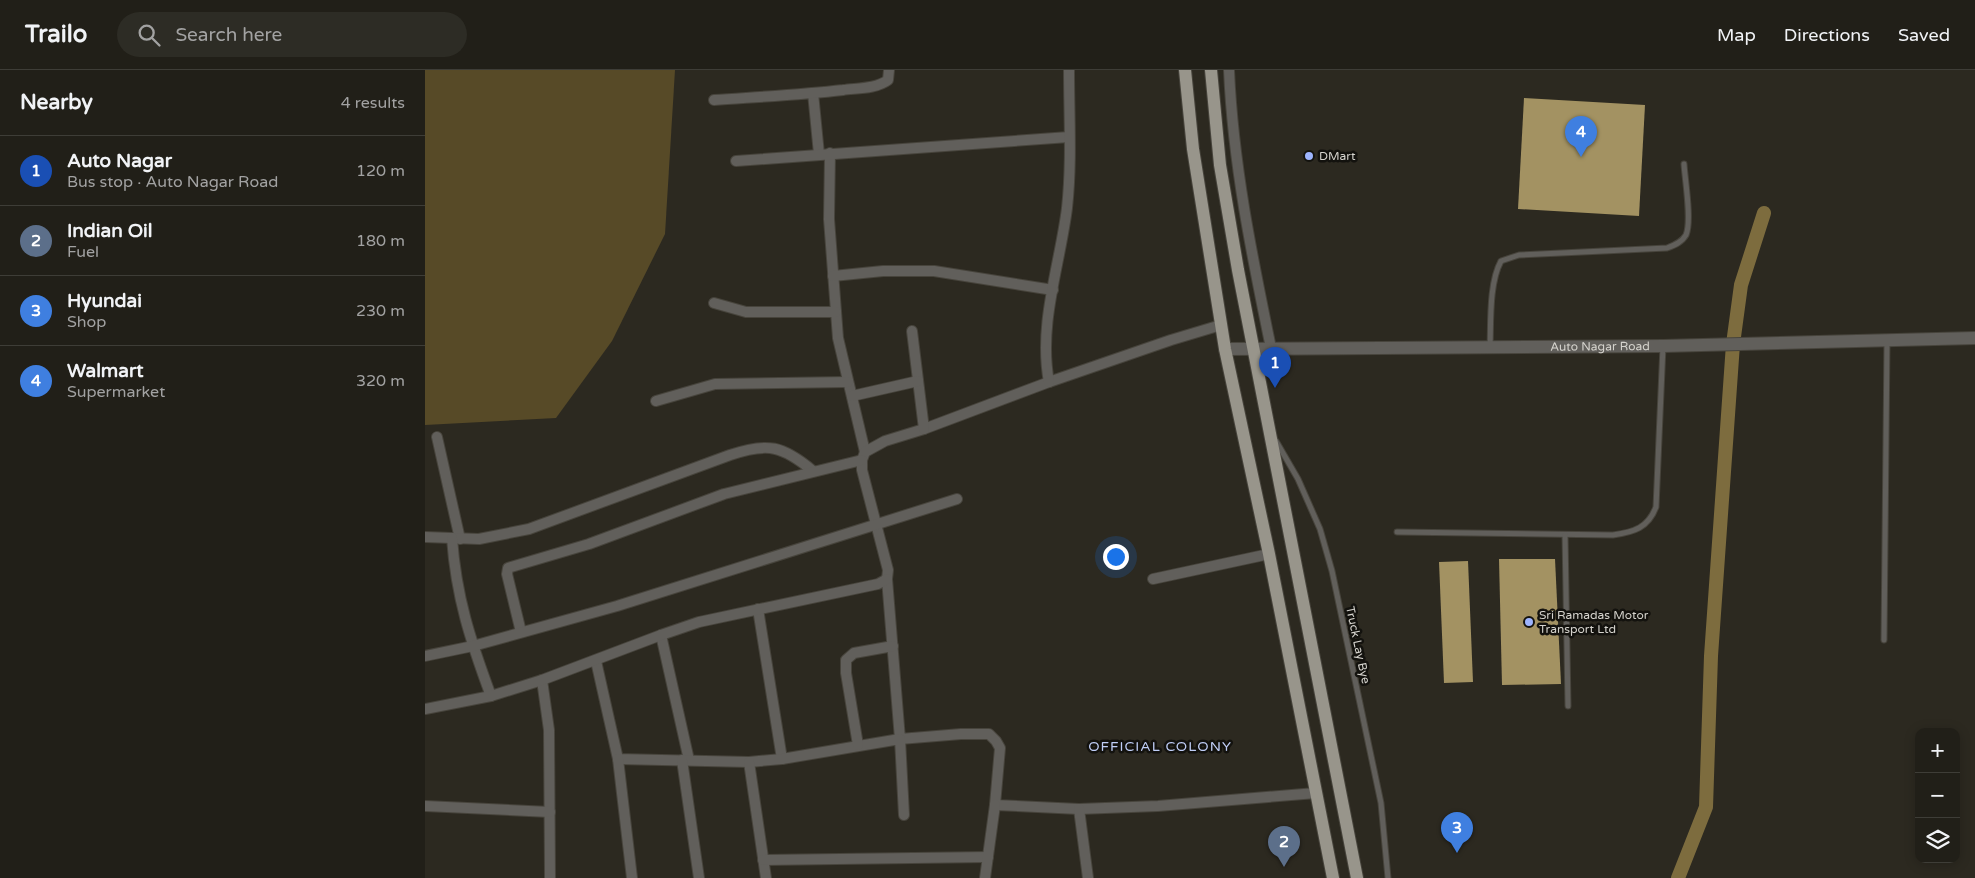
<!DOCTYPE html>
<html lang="en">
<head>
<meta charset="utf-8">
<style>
  :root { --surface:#211f18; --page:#2d2c25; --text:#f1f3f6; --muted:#a2a2a2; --line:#3e3d37; --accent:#9db4fd }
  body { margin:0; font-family:"Varela Round",sans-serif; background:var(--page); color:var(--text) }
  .controls { position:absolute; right:15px; bottom:15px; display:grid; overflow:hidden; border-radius:10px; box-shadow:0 2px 12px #0003 }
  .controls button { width:45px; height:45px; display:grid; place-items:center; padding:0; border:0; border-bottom:1px solid var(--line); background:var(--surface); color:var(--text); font:25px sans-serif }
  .you { position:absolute; left:690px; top:486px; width:18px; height:18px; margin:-12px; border:4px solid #fff; border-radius:50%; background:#1a73e8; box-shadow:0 0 0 8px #1a73e833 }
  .badge { display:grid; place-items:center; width:32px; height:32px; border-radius:50%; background:var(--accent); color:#fff; font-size:16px; font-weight:700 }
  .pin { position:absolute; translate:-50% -41px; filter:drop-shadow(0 1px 2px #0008) }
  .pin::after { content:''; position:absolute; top:26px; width:18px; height:15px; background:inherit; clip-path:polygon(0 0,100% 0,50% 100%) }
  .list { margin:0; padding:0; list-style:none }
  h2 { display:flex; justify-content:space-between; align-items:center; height:65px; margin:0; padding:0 20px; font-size:21px }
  h2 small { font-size:16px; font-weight:400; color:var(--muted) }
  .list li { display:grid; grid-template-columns:32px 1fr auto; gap:15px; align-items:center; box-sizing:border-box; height:70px; padding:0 20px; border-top:1px solid var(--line) }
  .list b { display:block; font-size:19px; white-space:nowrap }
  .list p { margin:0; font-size:16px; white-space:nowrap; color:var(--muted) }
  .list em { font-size:16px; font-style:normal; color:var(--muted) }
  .icon { flex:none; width:28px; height:28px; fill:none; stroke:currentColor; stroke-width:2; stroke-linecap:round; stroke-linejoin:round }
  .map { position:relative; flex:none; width:1550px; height:808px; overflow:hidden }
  header { display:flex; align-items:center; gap:30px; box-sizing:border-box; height:70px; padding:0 25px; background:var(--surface); border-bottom:1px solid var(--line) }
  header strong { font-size:24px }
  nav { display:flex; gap:28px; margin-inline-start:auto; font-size:18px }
  .search { width:350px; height:45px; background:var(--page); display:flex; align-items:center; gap:12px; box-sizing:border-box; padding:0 18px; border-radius:28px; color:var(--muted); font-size:19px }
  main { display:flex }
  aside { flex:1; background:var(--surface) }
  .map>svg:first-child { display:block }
</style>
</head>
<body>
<header>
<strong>Trailo</strong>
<div class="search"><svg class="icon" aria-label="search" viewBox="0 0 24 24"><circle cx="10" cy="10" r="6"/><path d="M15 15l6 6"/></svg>Search here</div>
<nav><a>Map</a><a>Directions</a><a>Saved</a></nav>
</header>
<main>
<aside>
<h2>Nearby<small>4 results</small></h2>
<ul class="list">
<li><span class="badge" style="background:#1a4fb4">1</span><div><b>Auto Nagar</b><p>Bus stop · Auto Nagar Road</p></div><em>120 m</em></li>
<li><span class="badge" style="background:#5c6f8a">2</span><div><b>Indian Oil</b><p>Fuel</p></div><em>180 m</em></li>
<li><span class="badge" style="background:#3f7fe0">3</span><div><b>Hyundai</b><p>Shop</p></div><em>230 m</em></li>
<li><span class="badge" style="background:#3f7fe0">4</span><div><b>Walmart</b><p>Supermarket</p></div><em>320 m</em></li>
</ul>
</aside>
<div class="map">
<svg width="1550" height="808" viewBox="0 0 1550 808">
  <rect width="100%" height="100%" fill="#2c2920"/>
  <path fill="#574a27" d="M0,0H250L240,164L187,271L131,348L0,355Z"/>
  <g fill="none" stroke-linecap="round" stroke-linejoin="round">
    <path stroke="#7d6c3e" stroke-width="14" d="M1253,808L1281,737L1286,586L1308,274L1316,215L1339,143"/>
  </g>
  <g fill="#a39262">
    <path d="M1099,28L1220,35L1214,146L1093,139Z"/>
    <path d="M1074,489H1130L1136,614L1077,615Z"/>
    <path d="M1043,491L1048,612L1019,613L1014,492Z"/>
  </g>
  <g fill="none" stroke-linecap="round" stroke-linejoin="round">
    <g stroke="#47443c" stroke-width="7">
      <g id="service">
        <path d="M1065,277C1066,251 1064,213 1076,191L1094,185L1242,178C1250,175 1257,172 1261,165C1267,151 1260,110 1259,94"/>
        <path d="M851,371L873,409L895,459L907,501L956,733L963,808"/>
        <path d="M972,462L1188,465C1209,462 1223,458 1231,437L1238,276"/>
        <path d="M1140,465L1143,636"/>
        <path d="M1459,570L1462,271"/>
      </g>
    </g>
    <g stroke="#47443c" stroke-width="12">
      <g id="minor">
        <path d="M804,0C808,94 827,186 846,278"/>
        <path d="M388,23L394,84"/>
        <path d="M289,30C332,27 375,25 418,20C432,18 451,19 463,10L464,0"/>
        <path d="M405,83L404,149L413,268L440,382"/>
        <path d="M311,91L644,67"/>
        <path d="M408,206L458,201H509L628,220"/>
        <path d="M289,233L321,242H411"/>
        <path d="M796,255L746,270L624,312L499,359L460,371L440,382L437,390V400L463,500L462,509L475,669L536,664H564L571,671L575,678L570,735L654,739L733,736L891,723"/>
        <path d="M487,261L499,359"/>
        <path d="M624,312C613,254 635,195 642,138C647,92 644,46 644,0"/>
        <path d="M427,326L493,311"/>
        <path d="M231,331L290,314L423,312"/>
        <path d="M12,367L35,469"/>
        <path d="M0,467L54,469L104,459L305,385C343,372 358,376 388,401"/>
        <path d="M27,468C31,527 46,572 66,626"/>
        <path d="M728,509L844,484"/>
        <path d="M333,539L357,689"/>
        <path d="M96,562L82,504L83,498L86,497L164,474L299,424L437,390"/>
        <path d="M236,565L264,690"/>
        <path d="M0,586L48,576L192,536L532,429"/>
        <path d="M171,591L193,689L324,692L357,689L475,669L479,745"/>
        <path d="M117,610L124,660L125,808"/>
        <path d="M0,639L66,626L117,610L236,565L274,552L453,514L462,509"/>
        <path d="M433,675L421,603V590L429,583L468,576"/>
        <path d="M193,689L207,808"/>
        <path d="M257,690L274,808"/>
        <path d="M324,692L341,808"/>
        <path d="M0,736L125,742"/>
        <path d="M654,739L663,808"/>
        <path d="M338,790L563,787"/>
        <path d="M560,808L570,735"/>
      </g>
    </g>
    <g stroke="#47443c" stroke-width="14">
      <g id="tertiary">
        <path id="s1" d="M800,279L1238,276L1550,268"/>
      </g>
    </g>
    <g stroke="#47443c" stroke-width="14">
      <g id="primary">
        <path d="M760,0L768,79L800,279L844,484L908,808"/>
        <path d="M786,0L795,95L813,200L932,808"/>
      </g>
    </g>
    <use href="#service" stroke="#615f5b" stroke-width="5"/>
    <use href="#minor" stroke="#615f5b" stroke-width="10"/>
    <use href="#tertiary" stroke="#615f5b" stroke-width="12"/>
    <use href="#primary" stroke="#98958b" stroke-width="12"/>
  </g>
  <g fill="#9db4fd" stroke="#13120e" stroke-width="2">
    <circle cx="884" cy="86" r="5"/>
    <circle cx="1104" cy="552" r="5"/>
  </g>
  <g text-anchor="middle" stroke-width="5" stroke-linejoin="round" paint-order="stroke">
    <g font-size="12" fill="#d5d3cd" stroke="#13120e" text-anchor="start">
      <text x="894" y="90">DMart</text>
      <text x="1114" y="549">Sri Ramadas Motor<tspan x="1114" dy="14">Transport Ltd</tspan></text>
    </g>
    <g font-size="12" fill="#d5d3cd" stroke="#13120e">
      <text dy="4" stroke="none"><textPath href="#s1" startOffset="375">Auto Nagar Road</textPath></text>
      <text transform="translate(933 575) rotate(78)" y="4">Truck Lay Bye</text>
    </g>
    <g font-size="14" letter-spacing="1" fill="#c0cef7" stroke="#13120e">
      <text x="735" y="681">OFFICIAL COLONY</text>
    </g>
  </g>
</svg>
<div class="controls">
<button>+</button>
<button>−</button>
<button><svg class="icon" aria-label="layers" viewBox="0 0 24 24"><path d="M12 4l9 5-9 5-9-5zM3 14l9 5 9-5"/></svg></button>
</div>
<div class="you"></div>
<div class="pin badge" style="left:850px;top:318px;background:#1a4fb4">1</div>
<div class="pin badge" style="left:859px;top:797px;background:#5c6f8a">2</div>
<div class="pin badge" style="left:1032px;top:783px;background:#3f7fe0">3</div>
<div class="pin badge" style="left:1156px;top:87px;background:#3f7fe0">4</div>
</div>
</main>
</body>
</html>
